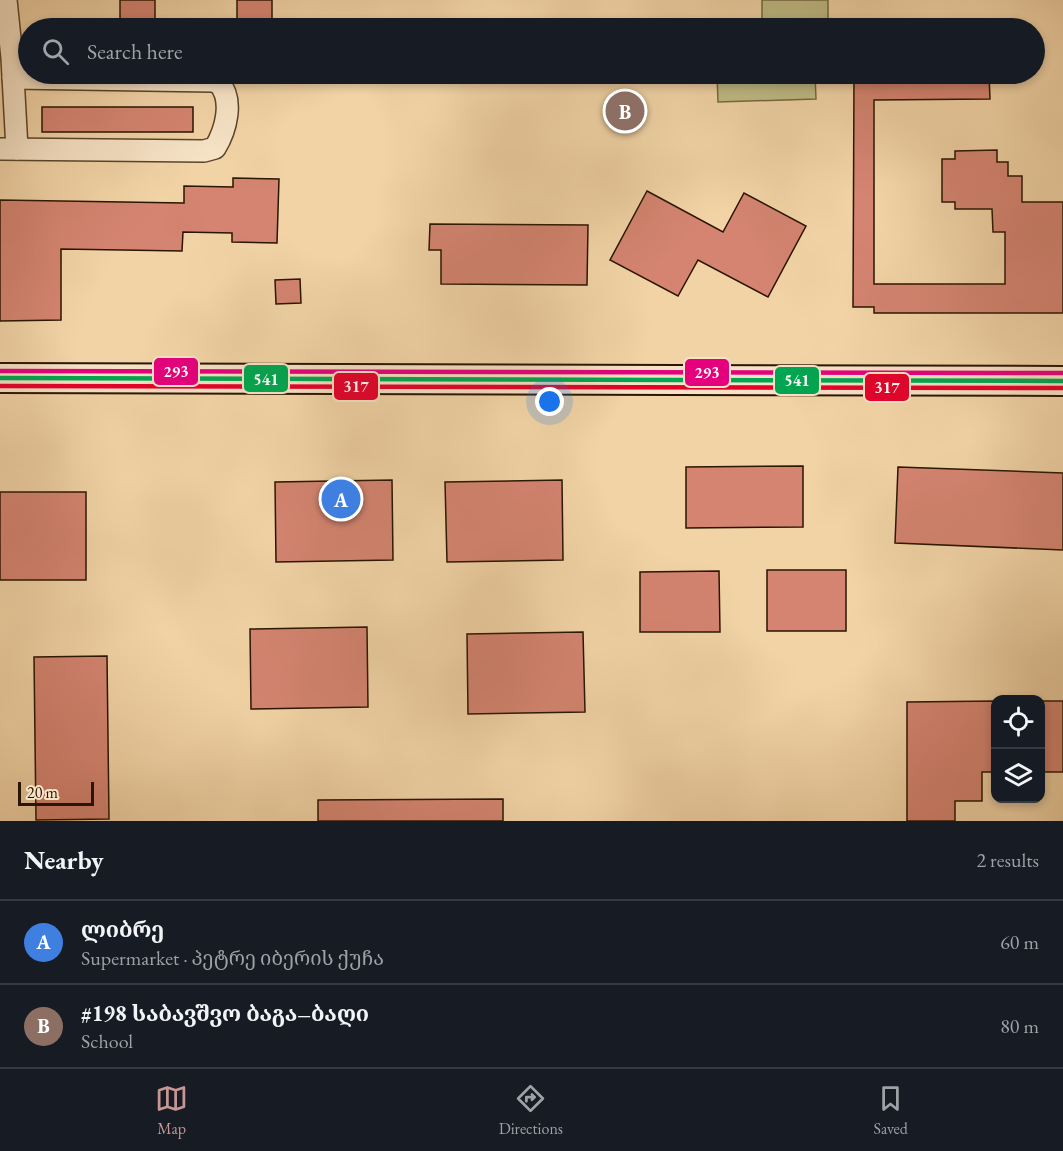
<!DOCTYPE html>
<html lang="en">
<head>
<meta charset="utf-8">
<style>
  :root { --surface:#171b24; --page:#242831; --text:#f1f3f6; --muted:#9ea1a6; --line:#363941; --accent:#c59692 }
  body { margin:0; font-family:"EB Garamond","Noto Serif Georgian",serif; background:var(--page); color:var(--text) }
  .controls { position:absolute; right:18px; bottom:18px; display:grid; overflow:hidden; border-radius:12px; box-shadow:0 3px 9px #0003 }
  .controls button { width:54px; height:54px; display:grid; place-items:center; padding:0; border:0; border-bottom:2px solid var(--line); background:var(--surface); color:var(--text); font:30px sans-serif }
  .scale { position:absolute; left:18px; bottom:15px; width:76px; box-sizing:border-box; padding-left:6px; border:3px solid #291500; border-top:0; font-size:16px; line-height:21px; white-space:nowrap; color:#291500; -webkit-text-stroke:4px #f6e2c5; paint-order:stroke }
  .you { position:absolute; left:550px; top:402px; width:21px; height:21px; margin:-15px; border:4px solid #fff; border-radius:50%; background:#1a73e8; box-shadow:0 0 0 9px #1a73e833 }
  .badge { display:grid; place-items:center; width:39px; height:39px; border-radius:50%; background:var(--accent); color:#fff; font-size:20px; font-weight:700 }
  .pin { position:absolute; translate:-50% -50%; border:3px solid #fff; box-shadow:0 2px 6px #0006 }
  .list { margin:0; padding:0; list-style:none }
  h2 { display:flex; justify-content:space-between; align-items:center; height:78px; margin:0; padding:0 24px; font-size:26px }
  h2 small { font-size:20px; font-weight:400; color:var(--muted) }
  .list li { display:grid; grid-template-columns:39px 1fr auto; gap:18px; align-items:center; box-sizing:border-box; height:84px; padding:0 24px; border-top:2px solid var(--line) }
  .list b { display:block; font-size:22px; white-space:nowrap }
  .list p { margin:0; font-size:20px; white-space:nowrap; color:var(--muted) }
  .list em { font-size:20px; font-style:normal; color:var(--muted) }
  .icon { flex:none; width:33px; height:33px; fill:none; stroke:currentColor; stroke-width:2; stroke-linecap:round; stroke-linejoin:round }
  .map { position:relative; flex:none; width:1063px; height:821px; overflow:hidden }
  .search { position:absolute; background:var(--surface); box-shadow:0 3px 9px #0003; left:18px; right:18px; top:18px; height:66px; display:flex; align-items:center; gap:15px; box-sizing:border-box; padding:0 21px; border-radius:33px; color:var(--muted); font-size:22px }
  .sheet { height:246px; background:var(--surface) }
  nav { display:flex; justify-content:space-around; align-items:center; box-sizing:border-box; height:84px; border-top:2px solid var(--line); background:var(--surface); font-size:16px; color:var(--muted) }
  nav a { display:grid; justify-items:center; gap:3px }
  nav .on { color:var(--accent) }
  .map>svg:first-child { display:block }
</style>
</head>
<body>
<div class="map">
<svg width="1063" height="821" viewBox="0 0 1063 821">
  <rect width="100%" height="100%" fill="#f1d3a6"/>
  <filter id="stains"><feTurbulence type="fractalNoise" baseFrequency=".00333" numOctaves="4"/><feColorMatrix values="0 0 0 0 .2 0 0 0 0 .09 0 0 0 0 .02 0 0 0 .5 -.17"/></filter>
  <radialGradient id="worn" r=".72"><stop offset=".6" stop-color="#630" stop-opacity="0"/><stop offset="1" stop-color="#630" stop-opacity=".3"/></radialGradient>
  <g fill="#bebb84" stroke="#746842" stroke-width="1.5">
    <path d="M762,0H828V26L762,27Z"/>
    <path d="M717,74H815L816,99L718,102Z"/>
  </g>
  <g fill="#d48471" stroke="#291500" stroke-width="1.5">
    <path d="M120,0H155V20L120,19Z"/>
    <rect x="237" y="0" width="35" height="21"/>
    <path d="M854,74H989L990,99L874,100V284H1005V232H993L992,209H955V202H942V159H955V151L997,150V162H1008V176H1022V202H1063V313H874V307H853Z"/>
    <rect x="42" y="107" width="151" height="25"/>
    <path d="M233,178L279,179L277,243L232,242V233L183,232L182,251L61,249V320L0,321V200L184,203V186L233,187Z"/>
    <path d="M647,191L723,232L744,193L806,226L768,297L698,260L678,296L610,260Z"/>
    <path d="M430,224L588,225L587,285L441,284V250H429Z"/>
    <path d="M300,279L301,303L276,304L275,280Z"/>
    <path d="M803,466V527L686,528V467Z"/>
    <path d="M898,467L1063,473V550L895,543Z"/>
    <path d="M392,480L393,560L276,562L275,482Z"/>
    <path d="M562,480L563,560L447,562L445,482Z"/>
    <rect x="0" y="492" width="86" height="88"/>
    <rect x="767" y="570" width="79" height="61"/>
    <path d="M719,571L720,632H640V572Z"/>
    <path d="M367,627L368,707L251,709L250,629Z"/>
    <path d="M583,632L585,712L468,714L467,634Z"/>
    <path d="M107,656L109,819L36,820L34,657Z"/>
    <path d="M996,701V772H982V801H955V821H907V702Z"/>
    <rect x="1041" y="701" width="22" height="71"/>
    <path d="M503,799V821H318V800Z"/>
  </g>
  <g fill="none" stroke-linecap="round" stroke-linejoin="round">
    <g stroke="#5b442a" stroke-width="24">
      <g id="street">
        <path d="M6,0L12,58L17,149"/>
        <path d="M0,149L204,151L215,148C226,130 234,100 219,83L213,81L13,78"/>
      </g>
    </g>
    <g stroke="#291500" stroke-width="32">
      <path id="secondary" d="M0,378L1063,381"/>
    </g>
    <use href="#street" stroke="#f6e2c5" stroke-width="21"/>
    <use href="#secondary" stroke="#f6e2c5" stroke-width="28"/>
    <g stroke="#f6e2c5" stroke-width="9">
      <path id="bus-1" d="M0,378L1063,381"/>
    </g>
    <g stroke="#f6e2c5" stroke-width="9">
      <path id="bus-2" d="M0,386L1063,388"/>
    </g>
    <g stroke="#f6e2c5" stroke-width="9">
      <path id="bus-3" d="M0,371L1063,373"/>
    </g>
    <use href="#bus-1" stroke="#00a651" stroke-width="4.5"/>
    <use href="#bus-2" stroke="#e4002b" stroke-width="4.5"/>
    <use href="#bus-3" stroke="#e5007d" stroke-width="4.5"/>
  </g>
  <g stroke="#f6e2c5" stroke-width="2">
    <rect x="153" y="357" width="46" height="29" rx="6" fill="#e5007d"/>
    <rect x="684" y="358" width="46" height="29" rx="6" fill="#e5007d"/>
    <rect x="243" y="364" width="46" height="29" rx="6" fill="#00a651"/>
    <rect x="774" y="366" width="46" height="29" rx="6" fill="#00a651"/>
    <rect x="333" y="372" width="46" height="29" rx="6" fill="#e4002b"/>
    <rect x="864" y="373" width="46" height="29" rx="6" fill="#e4002b"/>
  </g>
  <g font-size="16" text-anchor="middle" font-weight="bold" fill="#fff">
    <text x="176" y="377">293</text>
    <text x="707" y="378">293</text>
    <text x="266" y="385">541</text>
    <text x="797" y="386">541</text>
    <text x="356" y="392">317</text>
    <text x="887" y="393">317</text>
  </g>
  <rect width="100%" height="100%" filter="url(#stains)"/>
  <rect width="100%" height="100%" fill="url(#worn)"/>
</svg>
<div class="controls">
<button><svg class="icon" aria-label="locate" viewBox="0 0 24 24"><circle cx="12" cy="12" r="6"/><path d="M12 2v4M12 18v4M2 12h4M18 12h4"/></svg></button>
<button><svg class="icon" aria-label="layers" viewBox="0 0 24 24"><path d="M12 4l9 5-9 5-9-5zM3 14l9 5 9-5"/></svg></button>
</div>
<div class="scale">20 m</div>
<div class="you"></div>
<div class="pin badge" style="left:341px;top:499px;background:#3f7fe0">A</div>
<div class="pin badge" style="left:625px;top:111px;background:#8d6e63">B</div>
<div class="search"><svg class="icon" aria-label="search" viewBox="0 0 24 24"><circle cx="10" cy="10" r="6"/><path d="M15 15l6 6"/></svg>Search here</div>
</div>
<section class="sheet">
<h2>Nearby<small>2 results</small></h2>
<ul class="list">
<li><span class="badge" style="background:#3f7fe0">A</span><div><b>ლიბრე</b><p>Supermarket · პეტრე იბერის ქუჩა</p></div><em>60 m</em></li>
<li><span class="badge" style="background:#8d6e63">B</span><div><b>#198 საბავშვო ბაგა–ბაღი</b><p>School</p></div><em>80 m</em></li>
</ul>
</section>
<nav>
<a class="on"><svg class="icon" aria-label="map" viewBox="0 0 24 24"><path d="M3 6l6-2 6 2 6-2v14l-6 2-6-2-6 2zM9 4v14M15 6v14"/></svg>Map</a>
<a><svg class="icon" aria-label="directions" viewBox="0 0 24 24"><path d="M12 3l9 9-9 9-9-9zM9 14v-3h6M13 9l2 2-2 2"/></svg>Directions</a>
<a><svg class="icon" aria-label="saved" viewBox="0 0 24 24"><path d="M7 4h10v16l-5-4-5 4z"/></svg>Saved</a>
</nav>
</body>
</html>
